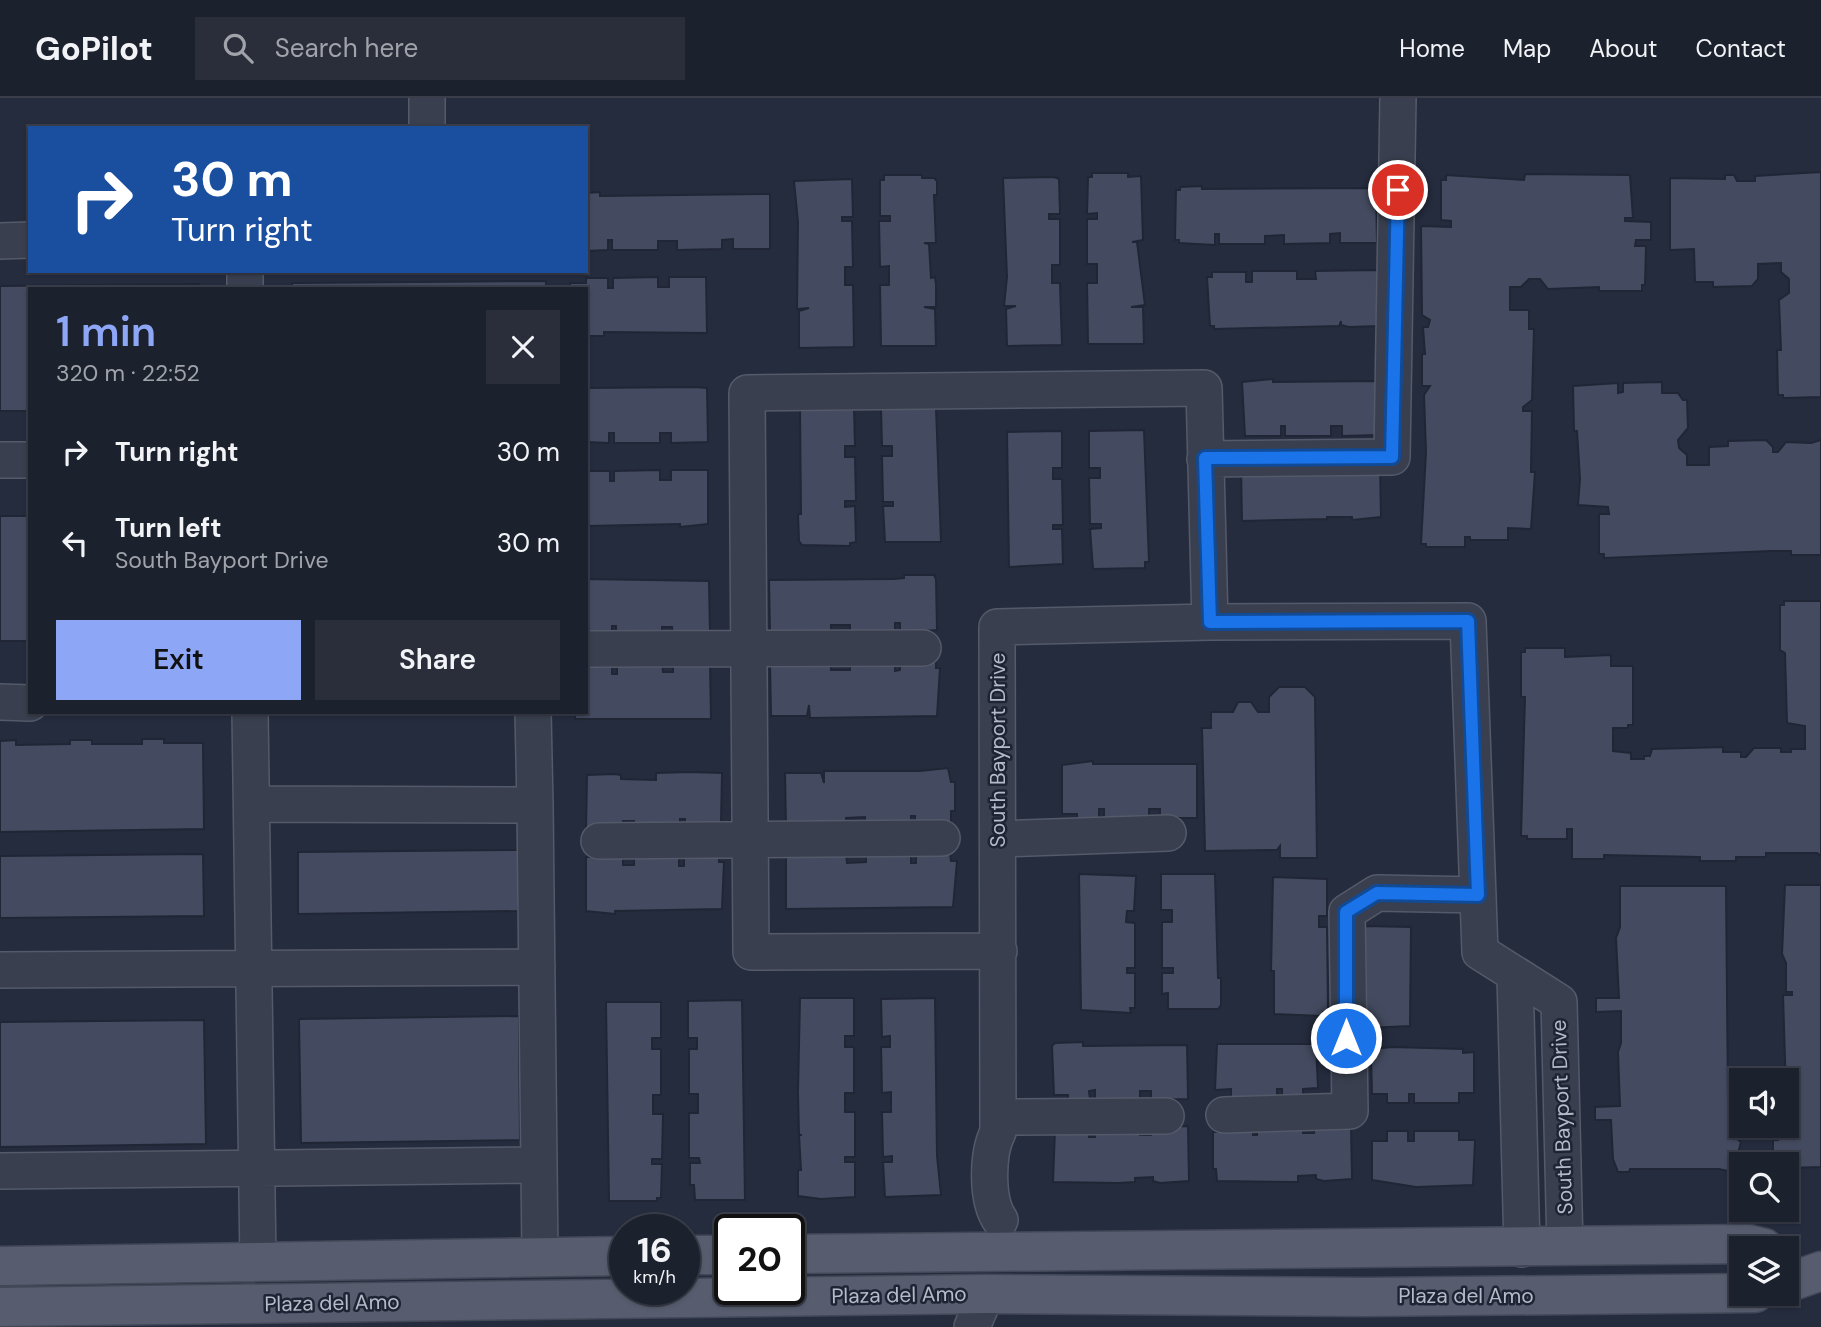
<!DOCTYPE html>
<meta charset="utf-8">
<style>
body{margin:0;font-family:"DM Sans",sans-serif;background:#292e3a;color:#f1f3f6;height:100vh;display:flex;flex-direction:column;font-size:26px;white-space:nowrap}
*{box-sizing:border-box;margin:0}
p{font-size:23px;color:#a0a3aa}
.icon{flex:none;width:38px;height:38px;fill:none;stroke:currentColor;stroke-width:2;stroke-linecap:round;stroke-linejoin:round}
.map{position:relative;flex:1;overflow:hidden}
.drawer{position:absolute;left:28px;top:189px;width:560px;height:427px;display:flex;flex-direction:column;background:#1c212e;border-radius:0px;box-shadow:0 2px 5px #0004,0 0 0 2px #3a3e4a}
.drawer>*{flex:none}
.banner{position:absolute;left:28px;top:28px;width:560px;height:147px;border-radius:0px;box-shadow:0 2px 5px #0004,0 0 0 2px #3a3e4a;background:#1a4fa0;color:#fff;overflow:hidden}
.controls{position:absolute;left:1729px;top:970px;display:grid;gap:14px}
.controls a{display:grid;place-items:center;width:70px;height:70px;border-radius:0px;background:#1c212e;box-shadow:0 2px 5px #0004,0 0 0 2px #3a3e4a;font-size:35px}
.speed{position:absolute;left:609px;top:1116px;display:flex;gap:14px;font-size:35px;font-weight:700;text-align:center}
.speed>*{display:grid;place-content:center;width:91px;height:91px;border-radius:50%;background:#1c212e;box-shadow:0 2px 5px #0004,0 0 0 2px #3a3e4a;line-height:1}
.speed small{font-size:18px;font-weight:400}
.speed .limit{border:4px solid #111;border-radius:10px;background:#fff;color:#111}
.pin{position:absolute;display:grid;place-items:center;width:60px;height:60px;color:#fff;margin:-30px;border:4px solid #fff;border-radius:50%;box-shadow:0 2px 7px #0007}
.me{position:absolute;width:77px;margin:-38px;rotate:0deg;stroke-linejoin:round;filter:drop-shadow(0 0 5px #0008)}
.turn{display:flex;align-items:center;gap:24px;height:147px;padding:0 28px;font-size:32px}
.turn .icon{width:91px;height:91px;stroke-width:2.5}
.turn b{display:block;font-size:49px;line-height:60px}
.round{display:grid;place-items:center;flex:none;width:74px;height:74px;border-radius:0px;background:#292e3a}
.headline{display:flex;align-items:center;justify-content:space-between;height:119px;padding:0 28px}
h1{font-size:42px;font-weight:600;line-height:52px;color:#8da6f6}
.cta{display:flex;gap:14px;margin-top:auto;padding:14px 28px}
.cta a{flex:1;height:80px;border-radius:0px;background:#8da6f6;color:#111;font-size:28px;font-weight:600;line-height:80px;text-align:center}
.cta a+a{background:#292e3a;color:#f1f3f6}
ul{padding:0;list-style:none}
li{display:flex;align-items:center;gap:21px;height:91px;padding:0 28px}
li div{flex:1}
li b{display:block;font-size:26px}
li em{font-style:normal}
header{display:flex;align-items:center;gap:42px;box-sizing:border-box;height:98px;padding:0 35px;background:#1c212e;border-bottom:2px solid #3a3e4a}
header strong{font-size:33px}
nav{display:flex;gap:38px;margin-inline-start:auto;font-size:24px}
.search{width:490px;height:63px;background:#292e3a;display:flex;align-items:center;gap:18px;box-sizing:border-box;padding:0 24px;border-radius:0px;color:#a0a3aa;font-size:26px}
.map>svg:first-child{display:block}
.building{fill:#444b60;stroke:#202635;stroke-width:2}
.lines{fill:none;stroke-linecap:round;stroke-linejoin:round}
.minor-casing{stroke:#545a69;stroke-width:38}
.major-casing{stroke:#424857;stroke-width:41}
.minor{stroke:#393f4e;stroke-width:35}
.major{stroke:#575d6e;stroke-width:38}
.route-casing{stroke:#114b97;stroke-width:18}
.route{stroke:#1a73e8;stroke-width:12}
.labels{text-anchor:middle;stroke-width:5;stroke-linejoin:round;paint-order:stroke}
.street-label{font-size:21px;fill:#b5bac9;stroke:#1e2433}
</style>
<header>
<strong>GoPilot</strong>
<div class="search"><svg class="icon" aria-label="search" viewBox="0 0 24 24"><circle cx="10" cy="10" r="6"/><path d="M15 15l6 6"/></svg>Search here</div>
<nav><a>Home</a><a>Map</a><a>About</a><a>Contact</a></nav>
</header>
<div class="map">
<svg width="1821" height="1229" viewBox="0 0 1821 1229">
<rect width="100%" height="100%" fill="#252c3e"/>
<path class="building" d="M1821,74V299L1783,300V297H1778L1777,252H1781L1779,202L1789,195V181L1781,174V165L1758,166V181L1752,188L1713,189V184H1695L1694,151L1670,152V80L1725,81V77H1734L1737,83H1755V78Z
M1092,75H1128V79L1141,78L1143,142L1132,144H1137L1145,207L1131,209H1143L1144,246H1088L1087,185H1097V166H1087V121H1097V115L1087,116L1088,79H1092Z
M1525,76L1630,77L1633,120H1625V123L1651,124V142H1636L1635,148H1646L1645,187H1642V193H1599V189L1548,191L1540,181H1529L1521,189H1510V212H1529V231H1534L1532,302L1523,309V313H1532L1531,374H1535L1531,431L1508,430V442H1470V439H1465V449H1426V446H1421L1426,354L1424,297L1430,288H1422V256H1425L1423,229H1428L1430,222L1422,217L1421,128L1451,129V123L1441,122V82H1446V77L1524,82Z
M884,77H922V80H934L937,83V97H934L936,145H924L929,146L931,180L935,179L936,187V209H924L935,211L936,248H881L880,187H889V168L880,169L879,123H890V118H880V82H884Z
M1054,79L1059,81L1060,116H1049V121H1060V167H1052V185H1060L1062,247L1007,248L1006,211L1016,208H1004L1007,179L1003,80Z
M852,81L853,119H842V123H852L853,169H845V187H853L854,249L799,250V213L809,210L797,211L798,124L794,83Z
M1202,88V91L1376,90L1377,145H1340V135L1330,136V145L1284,146V137L1265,138V146H1219V136H1215V147L1179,145V142H1175L1176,92H1180V89Z
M600,94V98L770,96V151H733V141L722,142V151L677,152V143H658V152H612V142H608V152L586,153V95Z
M1378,172L1379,228L1349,229L1341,227V223L1339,228L1214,231V228H1210L1207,179H1212V174H1246V184H1252V173H1297V181H1316L1315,173Z
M658,179V189H669V179H706L707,235L604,234V238H586V191H570V185H586V180H608V190H613V180Z
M546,183V191H292V185Z
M199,186V191H30V313H0V188Z
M1273,281V284L1379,283L1380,337L1342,338V328H1331V338H1285V328H1281V338H1245L1242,284Z
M1662,284V295H1678L1683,302H1687L1688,330L1678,342L1679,350L1687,357V367H1709V349L1728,348V343L1766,342L1773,349V354H1778L1786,344L1811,345L1821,342V457H1791V453H1771L1604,460V456H1599V416H1609L1608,409L1578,407L1580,381L1577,333H1574L1573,288L1618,285V295L1623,294V285Z
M695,289L707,290L708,344L671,345V335H660V345H614V335H609V345L586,344V290Z
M936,310L941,444H885L883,408H893V404H883L882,358H892V348H882L881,311Z
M854,311L855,348H845V359H855L856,403H845V409L855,408L856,444L850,445V448L802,447L799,443L798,416H801L800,312Z
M1144,332L1149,464H1145V470L1093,471L1090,431L1101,430V426H1090L1089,380H1100V370H1089V333Z
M1062,333V370H1053V381H1062L1063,427H1053V431H1062L1063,466L1009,469L1007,334Z
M1380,365L1381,419L1352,422V419H1327V421L1242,423L1241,371Z
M660,372V382H671V372H708V426L680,429V426L586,428V373H610V383H614V373Z
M0,418H30V543H0Z
M904,477H934L936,481L937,532L900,535V525H895V535L850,536V527H831V535L770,536L769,482L894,481L904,480Z
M586,481L709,483L710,537H673L672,529H662V537L616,538V528H612V538L586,534Z
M1784,503H1821V758L1817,755H1766V759H1736V763H1700V759L1604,757V761H1572V731H1567V741H1527V738H1521L1525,599H1521V554H1525V550H1565V559L1611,557V568H1633V627H1628V630H1613V653L1631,655V661H1644V658H1650L1652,651L1723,649V654H1741V659H1746L1754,650H1781V654H1791V651H1805V628L1787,625L1785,555L1780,552V507H1784Z
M895,563V573L900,572V563L936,564V570H940L937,618L810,620L809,607L807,618H771L770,565L831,564V572H850V564Z
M662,565L663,574H673V566L710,565L711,621H575V614H586V566H612V576H617V566Z
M1279,589H1305L1315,599L1317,760H1280V748L1277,752L1205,753L1202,630H1211V614H1233L1238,604H1251L1258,614H1269V599Z
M142,641H164V645H203L204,731L0,734V643L16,642V647L70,646V642H92V646H142Z
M1093,663V666H1197V720H1160V711H1149V720L1104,721V711H1099V721H1077V716H1062V667Z
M948,670L951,684H955V713H951V724L915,727V718H911V728H865V719L846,720V729H786L785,675H821L824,685V673H920Z
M689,674L722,675L721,726L684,730L685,721H680V731H634V723H623V731H586L587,677L614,676L621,677V681L656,682V675Z
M518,752V813L298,816V754Z
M911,755V765H916V757L950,756L951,763H957L953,809L786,811V758L846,757L847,765L866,764V756Z
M203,756L204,818L0,820V758Z
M684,757L719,759V764H724L722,811L615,813V816L586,813V759H623V767H634V758H679V768H684Z
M1079,776L1136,778L1134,813H1127L1126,824L1135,825V870H1127V875H1135V910H1130L1131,915L1081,912Z
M1161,776H1215L1218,880H1221V907L1218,911H1168V895L1162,896V875H1173V870H1162V824H1172V812H1161Z
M1273,779L1327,781V818H1319V829H1327L1328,914H1323V918L1274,916V873H1271Z
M1785,787H1821V1069L1787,1070V1066H1781L1778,1056H1773V1042H1778L1777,1027H1787L1783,897H1792V894H1786V865L1782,856Z
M1620,788H1726L1728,1006H1736L1737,1041L1741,1044L1733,1074L1719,1071H1630L1629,1074H1618L1613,1061L1611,1022H1595V1009L1620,1008L1618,954L1621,945V913L1596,914V900H1619L1616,840L1620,829Z
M1364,828L1411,829L1410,928L1365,930L1355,869H1365V864H1355Z
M800,900H854V938H845V949H854V995H845V1014H855V1059H845V1064H855V1099L821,1101L798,1098V1072H801L799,1037H802H799L798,994Z
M935,900L937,1058L941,1097L885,1099L883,1064H892V1058L883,1059L882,1014H891V994L882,995L881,949H890V938L882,939L881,901Z
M742,902L745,1102H695L694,1087H690V1065H700L699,1060H689V1015H698V996H689V951H697V940H688V903Z
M606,904H661V940H652V951H661V997H653V1016H663L662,1061H652V1066H662L661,1100H657V1103H609Z
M519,918L520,1042L301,1045L299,921Z
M204,922L206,1046L0,1049V924Z
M1083,944V948L1187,947L1188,1001L1151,1002V993H1140V1001L1095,1002V992L1089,993L1090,1001L1068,1002V997H1054L1052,948L1055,945Z
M1217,946H1316L1318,990L1303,991V1000H1282V991H1277V1000L1231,1001V991L1215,992Z
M1392,949L1463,951V955L1474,954V995H1459V1005H1414V996H1409V1005H1387V996H1372L1371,957L1373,951Z
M1351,1026L1352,1081L1324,1083L1316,1081V1077L1298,1078V1084L1217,1083L1216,1071H1213V1034H1217V1030L1253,1028V1037H1257V1028L1303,1027V1035H1314V1027Z
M1188,1028L1189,1083L1160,1085L1153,1083V1079L1135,1080V1084L1118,1085L1053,1084L1055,1031L1089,1029V1039H1095V1030L1140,1029V1037H1151V1029Z
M1387,1033H1408V1043H1414V1033H1459V1042H1475L1473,1087L1416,1089L1372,1082V1043H1387Z"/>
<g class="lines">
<g class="minor-casing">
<path id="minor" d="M427,0V30
M0,143L30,142
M245,173V191
M1205,361L1392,359L1398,0
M0,362H30
M590,551L923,550
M0,604L30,605
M250,614L258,1163
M252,706L535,707L533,614
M535,707L540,1158
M998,741L1168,735
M599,743L942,740
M999,853L751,854L747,295L1204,290L1210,524
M0,872L537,869
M1515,877L1522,1151
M1224,1017L1350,1013L1347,814L1377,795L1478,797
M998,1019L1166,1018
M0,1073L539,1067
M1000,1122C986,1102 987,1055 998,1034L997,529L1210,524L1468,523L1480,854L1559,904L1565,1149
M972,1229L986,1196"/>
</g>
<g class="major-casing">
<path id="major" d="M789,1156L1748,1146L1764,1150
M684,1157H730
M0,1168L625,1158
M1787,1185L1821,1173
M0,1209L986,1196L1367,1199L1755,1195"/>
</g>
<use href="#minor" class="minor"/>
<use href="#major" class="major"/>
</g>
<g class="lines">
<g class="route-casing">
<path id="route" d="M1346,940V814L1377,795L1478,797L1468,523L1210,524L1205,360L1392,359L1398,92"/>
</g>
<use href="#route" class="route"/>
</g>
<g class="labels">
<g class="street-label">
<text transform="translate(998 652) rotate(-90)" y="7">South Bayport Drive</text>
<text transform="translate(1562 1019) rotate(-92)" y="7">South Bayport Drive</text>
<text transform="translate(899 1197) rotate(-1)" y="7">Plaza del Amo</text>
<text x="1466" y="1205">Plaza del Amo</text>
<text transform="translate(332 1205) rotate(-1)" y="7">Plaza del Amo</text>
</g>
</g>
</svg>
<div class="controls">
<a><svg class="icon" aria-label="sound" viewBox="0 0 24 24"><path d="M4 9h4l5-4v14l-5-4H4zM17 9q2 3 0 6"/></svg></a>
<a><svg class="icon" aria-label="search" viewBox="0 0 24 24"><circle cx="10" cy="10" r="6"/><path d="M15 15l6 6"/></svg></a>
<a><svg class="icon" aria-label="layers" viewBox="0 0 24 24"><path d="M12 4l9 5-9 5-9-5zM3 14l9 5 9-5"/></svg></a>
</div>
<div class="speed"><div>16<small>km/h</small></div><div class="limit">20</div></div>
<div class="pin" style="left:1398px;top:92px;background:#d93025"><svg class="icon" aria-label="arrive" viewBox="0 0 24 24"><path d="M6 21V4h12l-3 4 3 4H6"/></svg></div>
<svg class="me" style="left:1346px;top:940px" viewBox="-20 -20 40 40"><circle r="17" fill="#1a73e8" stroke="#fff" stroke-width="3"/><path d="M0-11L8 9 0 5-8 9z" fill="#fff"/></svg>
<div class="banner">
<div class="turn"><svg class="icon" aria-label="right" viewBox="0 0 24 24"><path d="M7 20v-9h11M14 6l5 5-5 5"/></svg><div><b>30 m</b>Turn right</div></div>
</div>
<section class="drawer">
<div class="headline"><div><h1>1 min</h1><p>320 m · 22:52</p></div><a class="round"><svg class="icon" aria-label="close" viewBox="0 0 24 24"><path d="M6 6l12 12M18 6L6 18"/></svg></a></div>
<ul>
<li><svg class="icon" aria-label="right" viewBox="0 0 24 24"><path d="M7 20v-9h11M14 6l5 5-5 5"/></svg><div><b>Turn right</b></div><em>30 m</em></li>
<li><svg class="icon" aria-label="left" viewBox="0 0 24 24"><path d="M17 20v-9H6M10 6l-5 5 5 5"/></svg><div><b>Turn left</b><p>South Bayport Drive</p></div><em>30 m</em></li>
</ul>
<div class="cta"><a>Exit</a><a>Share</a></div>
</section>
</div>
